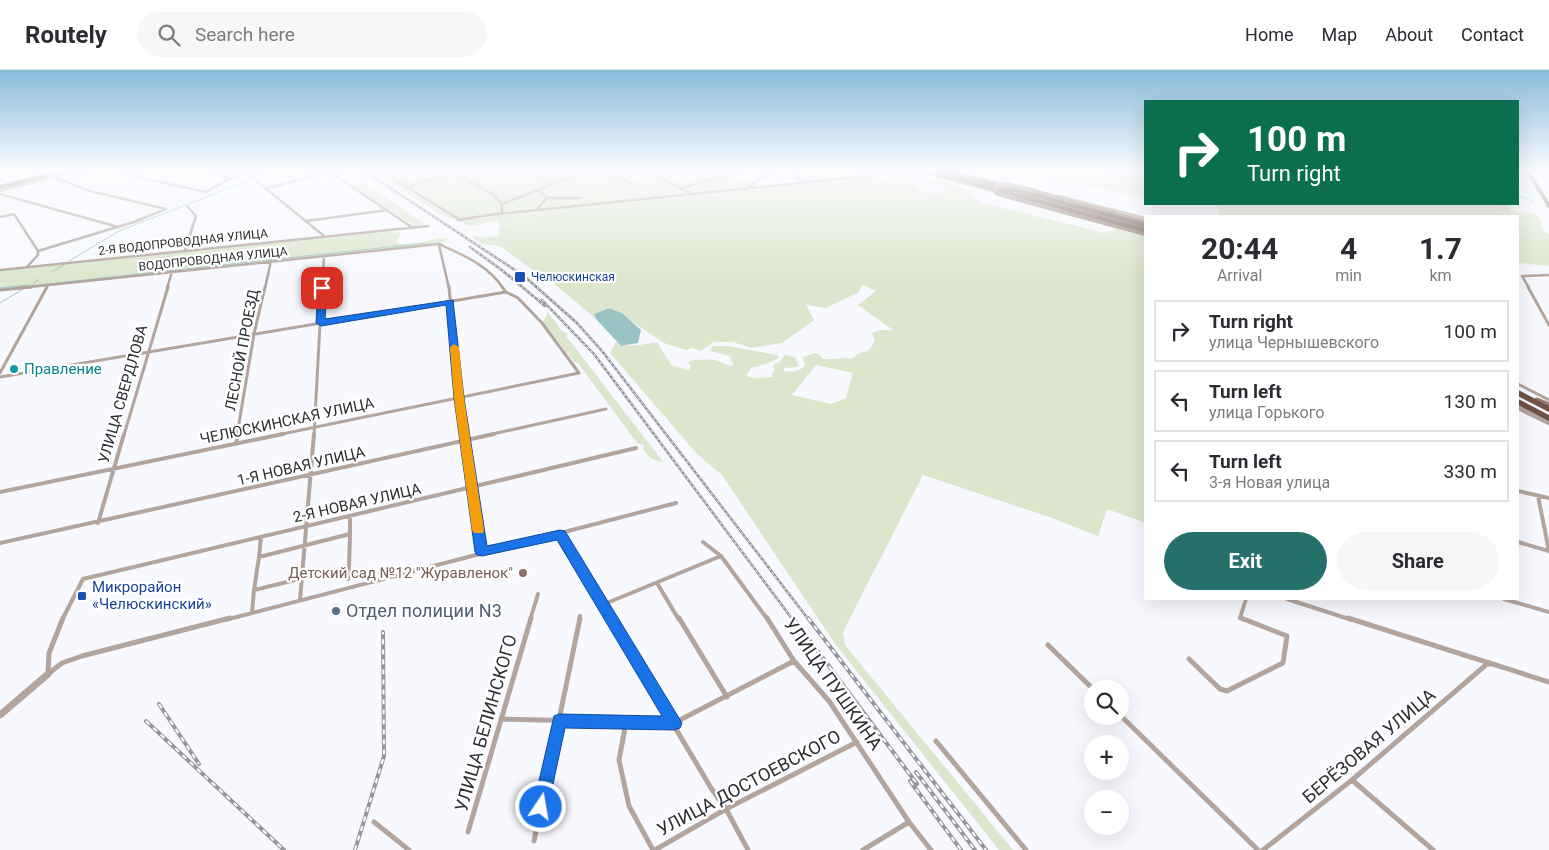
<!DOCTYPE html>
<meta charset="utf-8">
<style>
body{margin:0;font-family:Roboto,sans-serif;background:#f7f7f7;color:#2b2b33;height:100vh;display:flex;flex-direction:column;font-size:19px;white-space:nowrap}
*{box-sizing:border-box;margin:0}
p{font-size:16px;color:#7c7c81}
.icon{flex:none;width:28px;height:28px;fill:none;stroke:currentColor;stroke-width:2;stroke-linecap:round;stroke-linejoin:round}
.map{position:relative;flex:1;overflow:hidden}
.details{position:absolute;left:1144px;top:145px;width:375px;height:385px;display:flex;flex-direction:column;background:#fff;border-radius:0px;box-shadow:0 5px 20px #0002}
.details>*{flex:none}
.top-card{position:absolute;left:1144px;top:30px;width:375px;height:105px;border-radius:0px;box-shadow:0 5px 20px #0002;background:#0b6e4f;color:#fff;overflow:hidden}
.controls{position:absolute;left:1084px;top:610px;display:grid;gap:10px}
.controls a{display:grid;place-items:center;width:45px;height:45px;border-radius:50%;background:#fff;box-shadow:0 5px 20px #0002;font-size:25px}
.pin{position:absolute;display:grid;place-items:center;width:42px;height:42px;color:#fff;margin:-21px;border-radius:10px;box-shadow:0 2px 8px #0006}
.me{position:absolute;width:55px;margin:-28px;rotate:12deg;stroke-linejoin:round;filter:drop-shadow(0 0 4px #0008)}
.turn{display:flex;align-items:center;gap:18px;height:105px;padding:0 20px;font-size:22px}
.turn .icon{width:65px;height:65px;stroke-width:2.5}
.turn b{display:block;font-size:35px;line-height:42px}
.eta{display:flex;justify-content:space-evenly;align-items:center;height:85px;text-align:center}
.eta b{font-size:30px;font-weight:700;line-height:35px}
.primary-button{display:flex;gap:10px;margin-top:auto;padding:10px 20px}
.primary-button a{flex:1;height:58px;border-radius:30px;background:#26706c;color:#fff;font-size:20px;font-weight:700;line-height:58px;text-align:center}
.primary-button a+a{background:#f7f7f7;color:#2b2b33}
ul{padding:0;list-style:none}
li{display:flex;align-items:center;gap:15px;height:62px;margin:0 10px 8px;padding:0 10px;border:2px solid #e1e1e2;border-radius:0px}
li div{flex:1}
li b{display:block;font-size:19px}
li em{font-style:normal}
header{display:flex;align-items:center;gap:30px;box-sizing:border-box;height:70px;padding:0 25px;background:#fff;border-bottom:1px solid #e1e1e2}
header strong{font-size:24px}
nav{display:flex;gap:28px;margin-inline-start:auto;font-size:18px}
.search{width:350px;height:45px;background:#f7f7f7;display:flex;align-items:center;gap:12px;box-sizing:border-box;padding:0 18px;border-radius:28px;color:#7c7c81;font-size:19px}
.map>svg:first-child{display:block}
.green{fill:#dce6cc;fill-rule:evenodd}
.water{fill:#9ac4c4}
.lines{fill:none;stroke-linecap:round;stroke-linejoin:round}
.stream{stroke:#9ac4c4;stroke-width:1}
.minor-far3{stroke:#b3a59e;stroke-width:2.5}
.minor-far2{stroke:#b3a59e;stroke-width:3}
.minor-far1{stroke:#b3a59e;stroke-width:4}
.minor{stroke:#b3a59e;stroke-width:5}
.tertiary-far1{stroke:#b3a59e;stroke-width:4.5}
.tertiary{stroke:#b3a59e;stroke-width:7}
.secondary-far1{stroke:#917c72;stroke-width:4}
.secondary{stroke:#917c72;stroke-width:5}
.primary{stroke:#785f53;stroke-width:4.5}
.trunk-far1{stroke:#6e5346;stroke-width:4.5}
.trunk{stroke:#6e5346;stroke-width:5.5}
.rail-far1-casing{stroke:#95969b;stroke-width:2.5}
.rail-casing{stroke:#95969b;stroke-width:4}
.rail-far1{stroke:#fff;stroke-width:1;stroke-dasharray:2.5;stroke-linecap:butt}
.rail{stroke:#fff;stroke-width:2;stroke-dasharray:5;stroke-linecap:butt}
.secondary-bridge{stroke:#917c72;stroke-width:4}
.route{fill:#1a73e8;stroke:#114b97}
.slow{fill:#f59e0b}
.transit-dot{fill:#1a4fb4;stroke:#fff;stroke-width:2}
.culture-dot{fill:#0f9aa8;stroke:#fff;stroke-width:2}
.education-dot{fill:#8d6e63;stroke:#fff;stroke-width:2}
.service-dot{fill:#5c6f8a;stroke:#fff;stroke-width:2}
.labels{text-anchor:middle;stroke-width:4.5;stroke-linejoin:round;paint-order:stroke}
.far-street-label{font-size:12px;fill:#2d2e33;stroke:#fff}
.far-transit-label{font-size:12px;fill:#164399;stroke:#fff;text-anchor:start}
.street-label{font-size:15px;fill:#2d2e33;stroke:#fff}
.culture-label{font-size:15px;fill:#0d838f;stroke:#fff;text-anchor:start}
.education-label{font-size:15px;fill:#785e54;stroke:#fff;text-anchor:end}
.transit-label{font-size:15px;fill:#164399;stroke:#fff;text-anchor:start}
.near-service-label{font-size:18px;fill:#4e5e75;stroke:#fff;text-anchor:start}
.near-street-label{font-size:18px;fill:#2d2e33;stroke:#fff}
</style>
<header>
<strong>Routely</strong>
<div class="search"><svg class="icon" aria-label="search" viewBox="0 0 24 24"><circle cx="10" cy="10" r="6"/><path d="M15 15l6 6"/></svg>Search here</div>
<nav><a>Home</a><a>Map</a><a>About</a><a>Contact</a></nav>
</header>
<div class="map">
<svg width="1549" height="780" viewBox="0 0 1549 780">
<rect width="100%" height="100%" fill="#f7f9fe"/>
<path class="green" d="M370,100H729L752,112L745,118L508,142L458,150L444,146Z
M912,104L915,105L911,107L917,109L913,113L921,122L940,123L948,119L945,116L931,115L925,110L928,109L923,106L968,119L979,131L984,133L1105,163L1117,158L1145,166V453L1107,439L1098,466L1049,447L923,405L843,562L845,575L1013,780H999L836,575L722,405L697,384L610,283L616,272C627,279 644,274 657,272L671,295L688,300L691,297L688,292C697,289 709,289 718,291C725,293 727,297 734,295L731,289V286L710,281L713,276H728L777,285L779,287C775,291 757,298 752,297L746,306L755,308L774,307L771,305L775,300L773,297L774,294L779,293L785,285L795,287L799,295L797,297L784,298V301C792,303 799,301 805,296L803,287L814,283L819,284L823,289C833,290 842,287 851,289L860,283L868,281L875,271L872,263L879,260H893L858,235L876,221L862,214L859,222L826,238L806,235L814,250L782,273L751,278L733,272H714L700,281L693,278L686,280L664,273L615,240L610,238L594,245L596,249L551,211L545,209L500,176L482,174L473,168L475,166L483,168L499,166V156L537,151L501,155L497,150C483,151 473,161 459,151L532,141L534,143L538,141ZM816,295L853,303L846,328L831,334L792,325Z
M1145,105V128L1092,116L1048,109L1081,106Z
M365,112L366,114L424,154L415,156L352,116Z
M1217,134H1508L1511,141L1536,144L1540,149L1542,160L1549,164V196L1518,193V146H1219Z
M391,161L392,163L401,162L396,173C416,180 436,164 449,170L434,174L0,220V201Z
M548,242L562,261L568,264L566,266L664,393L650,388L643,379L644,375L637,373L578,293L574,292L543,252Z"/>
<path class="water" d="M610,238L623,244L641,260L638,273L621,276L596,249L594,244Z"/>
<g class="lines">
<path class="stream" d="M1518,126L1533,131
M69,191L119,161L245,112L265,100
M52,202L64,195
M33,214L38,210
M29,216L425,173
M0,218L29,215
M0,233L23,219"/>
<path class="minor-far3" d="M120,100L133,106L206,122L229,109L247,102
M210,100L229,109
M243,100L324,166
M327,100L413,158
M379,100L457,148
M450,100L494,125L502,134V144
M524,100L551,115
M597,100L633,114
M645,100L692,124
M793,100L802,113
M914,100L996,122
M951,100L1005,115
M962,101L977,100
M656,105L674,100
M58,109L90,121L166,139
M407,117L461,100
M682,118L744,100
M266,119L328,101
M748,119L758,109L777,100
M539,120L547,128H580
M0,121L82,100
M0,124L118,157
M1059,126L1145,148
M502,134L589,100
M536,140L547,128
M0,147L14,144L38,181V185L27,197
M458,150L489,145L919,101
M306,151L388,140
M439,175L449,218
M185,180L196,146L187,136
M38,181L134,152L166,139
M0,200L428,156
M20,218L439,174C463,185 488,195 503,218
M46,218L48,215
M167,218L172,202
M265,218L271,191
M322,218L324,186
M1529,218L1522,206L1549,205"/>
<path class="minor-far2" d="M449,217L459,328L465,365
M1528,217L1549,255
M0,220L32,217
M0,303L47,217
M0,307L506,222
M1518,314L1549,330
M124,365L168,217
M237,365L254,264L265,217
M277,365L579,303L542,253L518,228L506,222L502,217
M314,365L322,217
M488,365L606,339"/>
<path class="minor-far1" d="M464,364L482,482
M236,374L238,364
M1518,421L1549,428
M0,422L283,364
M1538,426L1549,481
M98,453L124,364
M350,464L349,497L254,520L259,487Z
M350,464V446
M560,464L611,550
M703,472L721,486L768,550
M1518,472L1549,481
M0,473L494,364
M259,487L261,467
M348,509L349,497
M657,513L679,550
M1287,529L1352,550
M1504,529L1549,542
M300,530L314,364
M602,535L721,486
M252,543L254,520
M62,550L83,509L636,378
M225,550L676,433
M530,550L538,524
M579,550L580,546
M1244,550L1240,548L1246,529"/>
<path class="minor" d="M63,548L49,583L48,604L62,593L82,586L230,548
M610,548L711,718L726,739L748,780
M679,548L727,627
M767,548L794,591L829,631L909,752L931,780
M1348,548L1549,612
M1048,575L1093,619
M1189,589L1220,619L1227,621L1283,593L1287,566L1241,548
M1120,645L1258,780
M501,649L674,653L794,591
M626,652L619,690L629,736L653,780
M936,671L1026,780
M1352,710L1433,780
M374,752L409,780
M468,762L531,548
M534,771L580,548
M655,780L726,739L857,672
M863,780L909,752
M1263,780L1352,710L1487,594H1491"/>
<path class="tertiary-far1" d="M1518,338L1549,353"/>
<path class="tertiary" d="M0,645L48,604"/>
<path class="secondary-far1" d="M1524,100L1532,108L1549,136
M1024,118L1145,152
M1012,128L1145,164"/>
<path class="secondary" d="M1537,330L1549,335"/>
<path class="primary" d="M0,117L69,100"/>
<path class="trunk-far1" d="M924,100L1145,160
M941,100L1145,155"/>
<path class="trunk" d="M1518,323L1549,339
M1518,332L1549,348"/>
<g class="rail-far1-casing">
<path id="rail-far1" d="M363,100L524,206L577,253L602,281L809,550
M470,177L503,201L545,236
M542,230L594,284L793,550"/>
</g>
<g class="rail-casing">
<path id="rail" d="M793,548L917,714
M808,548L986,780
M159,634L199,694
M146,651L284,780
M916,702L975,780
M910,711L961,780
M355,780L384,686L383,562"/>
</g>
<use href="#rail-far1" class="rail-far1"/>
<use href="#rail" class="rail"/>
<path class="secondary-bridge" d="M1012,128L996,123L994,117L1006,114L1024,118"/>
</g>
<linearGradient id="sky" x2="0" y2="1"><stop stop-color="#89bada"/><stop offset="0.48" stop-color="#fbfcff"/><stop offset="1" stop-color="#fbfcff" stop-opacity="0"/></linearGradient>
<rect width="1549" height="209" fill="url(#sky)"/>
<path class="route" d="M322,215L327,218L325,249L453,230L464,328L487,476L560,460L565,461L682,653L680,658L674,660L565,658L547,742L541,745L536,742L533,737L554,646L559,644L662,646L557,470L482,486L477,485L475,482L454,328L446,235L321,256L316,253L318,218Z"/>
<path class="slow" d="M454,274L459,277L464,328L484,460L483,463H474L472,460L454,328L450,277Z"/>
<g class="transit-dot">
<rect x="514" y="201" width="12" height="12" rx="2.5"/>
<rect x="77" y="521" width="10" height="10" rx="2.5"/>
</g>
<circle class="culture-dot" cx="14" cy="299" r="5"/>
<circle class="education-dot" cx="523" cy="503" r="5"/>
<circle class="service-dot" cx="336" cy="541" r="5"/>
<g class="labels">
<g class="far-street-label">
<text transform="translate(183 172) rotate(-6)" y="4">2-Я ВОДОПРОВОДНАЯ УЛИЦА</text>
<text transform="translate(213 189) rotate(-6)" y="4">ВОДОПРОВОДНАЯ УЛИЦА</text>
</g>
<g class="far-transit-label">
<text x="531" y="211">Челюскинская</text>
</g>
<g class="street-label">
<text transform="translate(242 280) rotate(-79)" y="5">ЛЕСНОЙ ПРОЕЗД</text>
<text transform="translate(123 324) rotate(-74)" y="5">УЛИЦА СВЕРДЛОВА</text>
<text transform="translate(287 351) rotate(-12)" y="5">ЧЕЛЮСКИНСКАЯ УЛИЦА</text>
<text transform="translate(301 396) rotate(-13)" y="5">1-Я НОВАЯ УЛИЦА</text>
<text transform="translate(357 433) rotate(-13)" y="5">2-Я НОВАЯ УЛИЦА</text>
</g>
<g class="culture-label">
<text x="24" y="304">Правление</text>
</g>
<g class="education-label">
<text x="513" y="508">Детский сад №12 "Журавленок"</text>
</g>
<g class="transit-label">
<text x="92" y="522">Микрорайон<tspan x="92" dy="17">«Челюскинский»</tspan></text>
</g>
<g class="near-service-label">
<text x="346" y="547">Отдел полиции N3</text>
</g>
<g class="near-street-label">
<text transform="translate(833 614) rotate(55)" y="6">УЛИЦА ПУШКИНА</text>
<text transform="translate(486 653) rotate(-74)" y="6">УЛИЦА БЕЛИНСКОГО</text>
<text transform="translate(1369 676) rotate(-40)" y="6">БЕРЁЗОВАЯ УЛИЦА</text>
<text transform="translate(749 713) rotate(-28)" y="6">УЛИЦА ДОСТОЕВСКОГО</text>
</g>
</g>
</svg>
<div class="controls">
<a><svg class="icon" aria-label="search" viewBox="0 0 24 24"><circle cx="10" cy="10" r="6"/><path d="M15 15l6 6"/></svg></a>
<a>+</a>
<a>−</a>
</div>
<div class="pin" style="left:322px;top:218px;background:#d93025"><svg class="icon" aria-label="arrive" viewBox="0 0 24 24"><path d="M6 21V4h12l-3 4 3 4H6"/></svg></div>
<svg class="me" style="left:541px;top:737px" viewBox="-20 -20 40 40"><circle r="17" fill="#1a73e8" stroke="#fff" stroke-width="3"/><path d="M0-11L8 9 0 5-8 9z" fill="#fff"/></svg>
<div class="top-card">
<div class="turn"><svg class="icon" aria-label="right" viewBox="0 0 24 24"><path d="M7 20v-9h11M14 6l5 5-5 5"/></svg><div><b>100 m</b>Turn right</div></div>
</div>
<section class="details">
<div class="eta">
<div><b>20:44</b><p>Arrival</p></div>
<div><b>4</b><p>min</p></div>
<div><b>1.7</b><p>km</p></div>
</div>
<ul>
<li><svg class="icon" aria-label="right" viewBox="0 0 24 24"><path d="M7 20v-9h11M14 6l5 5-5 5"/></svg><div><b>Turn right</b><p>улица Чернышевского</p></div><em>100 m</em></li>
<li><svg class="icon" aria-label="left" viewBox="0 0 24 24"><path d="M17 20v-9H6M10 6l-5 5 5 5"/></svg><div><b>Turn left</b><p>улица Горького</p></div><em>130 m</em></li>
<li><svg class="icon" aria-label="left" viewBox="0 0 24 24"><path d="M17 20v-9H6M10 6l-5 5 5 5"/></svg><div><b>Turn left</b><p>3-я Новая улица</p></div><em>330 m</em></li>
</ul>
<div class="primary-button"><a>Exit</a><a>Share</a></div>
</section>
</div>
